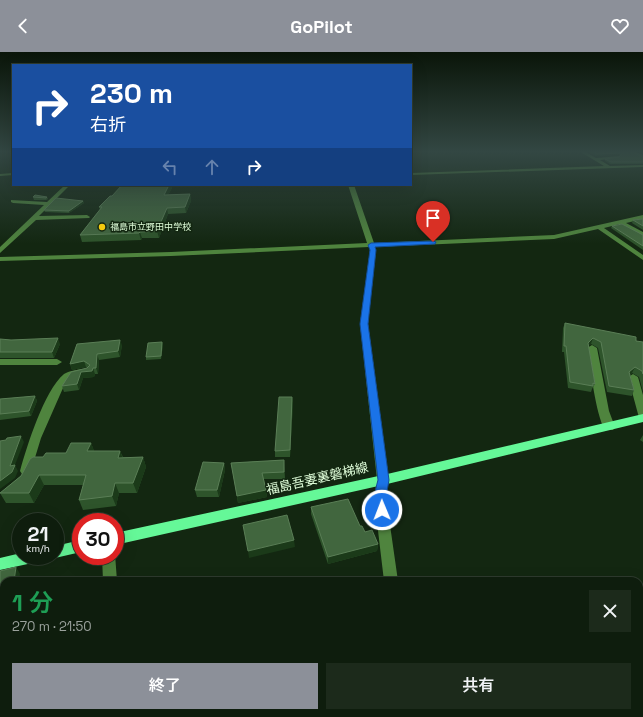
<!DOCTYPE html>
<html lang="ja">
<meta charset="utf-8">
<style>
body{margin:0;font-family:"Space Grotesk","Noto Sans JP",sans-serif;background:#1c2a1b;color:#f1f3f6;height:100vh;display:flex;flex-direction:column;font-size:15px;white-space:nowrap}
*{box-sizing:border-box;margin:0}
p{font-size:13px;color:#9ba29d}
.icon{flex:none;width:22px;height:22px;fill:none;stroke:currentColor;stroke-width:2;stroke-linecap:round;stroke-linejoin:round}
.map{position:relative;flex:1;overflow:hidden}
.panel{position:absolute;left:0px;top:525px;width:643px;height:140px;display:flex;flex-direction:column;background:#0e1d0d;border-radius:12px 12px 0 0;box-shadow:0 4px 16px #0002,0 0 0 1px #2e3b2e}
.panel>*{flex:none}
.banner{position:absolute;left:12px;top:12px;width:400px;height:122px;border-radius:0px;box-shadow:0 4px 16px #0002,0 0 0 1px #2e3b2e;background:#1a4fa0;color:#fff;overflow:hidden}
.speed{position:absolute;left:12px;top:461px;display:flex;gap:8px;font-size:20px;font-weight:700;text-align:center}
.speed>*{display:grid;place-content:center;width:52px;height:52px;border-radius:50%;background:#0e1d0d;box-shadow:0 4px 16px #0002,0 0 0 1px #2e3b2e;line-height:1}
.speed small{font-size:10px;font-weight:400}
.speed .limit{border:6px solid #d22;background:#fff;color:#111}
.pin{position:absolute;display:grid;place-items:center;width:34px;height:34px;color:#fff;margin:-41px -17px;border-radius:50% 50% 50% 0;rotate:-45deg;box-shadow:0 0 4px #0007}
.pin .icon{rotate:45deg}
.me{position:absolute;width:44px;margin:-22px;rotate:359deg;stroke-linejoin:round;filter:drop-shadow(0 0 3px #0008)}
.turn{display:flex;align-items:center;gap:14px;height:84px;padding:0 12px;font-size:18px}
.turn .icon{width:52px;height:52px;stroke-width:2.5}
.turn b{display:block;font-size:28px;line-height:34px}
.lanes{display:flex;align-items:center;height:38px;padding:0 12px;background:#0003;justify-content:center;gap:20px;direction:ltr}
.lanes .off{opacity:.35}
.round{display:grid;place-items:center;flex:none;width:42px;height:42px;border-radius:0px;background:#1c2a1b}
.headline{display:flex;align-items:center;justify-content:space-between;height:68px;padding:0 12px}
h1{font-size:24px;font-weight:600;line-height:30px;color:#1e9e55}
.button{display:flex;gap:8px;margin-top:auto;padding:8px 12px}
.button a{flex:1;height:46px;border-radius:0px;background:#8c9099;color:#fff;font-size:16px;font-weight:600;line-height:46px;text-align:center}
.button a+a{background:#1c2a1b;color:#f1f3f6}
header{display:flex;justify-content:space-between;align-items:center;height:52px;padding:0 12px;background:#8c9099;color:#fff;font-size:18px;font-weight:600}
.map>svg:first-child{display:block}
.lines{fill:none;stroke-linecap:round;stroke-linejoin:round}
.minor{fill:#4f843e;fill-rule:evenodd}
.major{fill:#65f898;fill-rule:evenodd}
.wall{fill:#2e542b}
.shaded-wall{fill:#1b3a19}
.building{fill:#41663e;stroke:#5a7e56}
.route{fill:#1a73e8;stroke:#114b97}
.poi-dot{fill:#f4cb0e;stroke:#132711;stroke-width:1.5}
.labels{text-anchor:middle;stroke-width:3;stroke-linejoin:round;paint-order:stroke}
.far-poi-label{font-size:9px;fill:#dffdd9;stroke:#132711;text-anchor:start}
.near-street-label{font-size:13px;fill:#dffdd9;stroke:#132711}
</style>
<header><svg class="icon" aria-label="back" viewBox="0 0 24 24"><path d="M15 5l-7 7 7 7"/></svg>GoPilot<svg class="icon" aria-label="heart" viewBox="0 0 24 24"><path d="M12 20l-8-8c-3-5 5-10 8-4 3-6 11-1 8 4z"/></svg></header>
<div class="map">
<svg width="643" height="665" viewBox="0 0 643 665">
<rect width="100%" height="100%" fill="#132711"/>
<g class="lines">
<path class="minor" d="M579,99H584L596,106L620,104L618,106L600,108L610,114L643,113V115L411,123V121L604,114Z
M628,99H634L643,103V106Z
M13,121V123L0,124V122Z
M65,133H87L68,135L39,164L87,163L90,165L89,166L36,168L0,201V195L44,153L13,151L11,150V148L47,150Z
M348,133H354L374,191L554,183L643,163V167L626,171L643,180V185L620,172L604,176L643,203V208L598,177L554,187L375,195L376,198L368,272L389,428L386,445L398,529H384L374,445L377,428L360,272L370,198L369,195L171,204L0,209V205L171,200L367,191Z
M592,293L597,296L609,359L615,375L613,378H605C595,361 591,316 587,296Z
M0,307H57L62,310L57,313H0Z
M82,317L87,320L85,322L72,325L63,336L41,386L30,422L26,424L22,422L20,419C27,394 44,339 64,322C69,319 77,318 82,317Z
M633,322L638,325L643,343V366L639,365L638,362L628,325Z
M115,502L117,529H103L102,504H115Z
M96,661H122L123,665H94Z
M404,661H422V665H404Z"/>
<path class="major" d="M643,362V370L383,433L115,493V481L383,423Z
M81,488V500L55,506L50,504H55V494Z
M21,501V504H44L42,508L37,510L0,518V506Z"/>
</g>
<path class="wall" d="M587,99H630L643,105V112H610L605,109V107L619,105L620,103L596,104Z
M637,99H643V102Z
M122,133H171L172,136L168,143L190,142L191,149L186,161L168,162L159,186H142L141,188L82,190L80,183L100,157L99,155L112,144Z
M33,145H47L48,147L46,148H34Z
M83,149L84,151L69,161L45,160L44,158Z
M643,167V178L632,171L633,168Z
M612,174L643,183V198L611,176Z
M565,271L636,289L643,290V340L639,325L632,321L630,323L634,338L632,344L607,340L598,296L591,292L588,294L595,332L592,337L591,340L568,336L564,300H562L563,276Z
M0,287L60,292L54,306H0Z
M162,290L163,293L161,307L146,308V305Z
M77,292L122,293L120,305L99,308L98,322H95L94,325L83,326L79,338L64,340L62,334L88,316L86,315L72,318L70,312Z
M35,344L37,349L31,364L0,368V347Z
M292,345L293,351L290,405H275V399Z
M643,383V390L640,388Z
M91,391L94,399H120L123,405H143L146,415L137,441H119L116,454L83,458L79,448L83,433H44L34,451H6L0,441L43,405L66,401Z
M284,408L285,427H264L267,445L238,451L231,411Z
M224,411L225,418L219,445H197L195,438Z
M311,455L360,474L365,480L378,492L377,499L328,512L311,462Z
M338,661H358L346,665H339Z
M530,661H576V665H531Z
M622,661H639L643,665H624Z"/>
<path class="shaded-wall" d="M622,101L621,103L596,104L597,102Z
M169,133H171L172,136L165,149L164,143Z
M190,142L191,149L186,161L185,155Z
M83,149L84,151L69,161V159Z
M167,156L168,162L159,186L157,179Z
M140,180L142,186L141,188L139,181Z
M58,286L60,292L54,306L52,300Z
M593,286L591,292L586,296L588,291Z
M120,288L122,293L120,305L118,299Z
M162,290L163,293L161,307V304Z
M97,302L99,308L98,322L96,316Z
M84,309L86,315L72,318L70,312Z
M635,315L632,321L627,325L629,320Z
M93,316L95,322L94,325L83,326L79,338L77,332L81,320Z
M35,344L37,349L31,364L29,359Z
M292,345L293,351L290,405V398Z
M21,384L24,390L15,413L18,419L15,426L0,437V429L10,414Z
M91,391L95,401L87,399Z
M120,399L124,409L118,406Z
M143,405L146,415L137,441L133,431Z
M224,411L225,418L219,445L217,438Z
M39,423L44,433L34,451L29,441Z
M115,431L119,441L116,454L112,444Z
M266,438L267,445L238,451L237,444Z
M294,488L295,495L249,506L248,499Z
M378,492L377,499L328,512V505Z
M16,515L20,522L19,529H14Z
M4,548V556L0,557V549Z
M156,661H173L167,665H150Z
M340,661H358L346,665H340Z"/>
<path class="building" d="M592,99H630L643,105V110H611L605,107L619,105L622,101L597,102Z
M122,133H169L164,143L190,142L185,155L167,156L157,179L140,180L139,181L80,183L102,155H99L110,144H112Z
M35,143L47,145L46,146L33,145Z
M56,146L83,149L69,159L44,158Z
M643,167V174L633,168Z
M622,172L643,183V194L612,174Z
M565,271L636,285V289L643,290V322L642,319L635,315L629,320L634,338L609,334L601,290L593,286L588,291L595,332L593,331V334L570,330L566,294H564Z
M58,286L52,300H0V287L11,288Z
M120,288L118,299L97,302L96,316H93L92,319L81,320L77,332L62,334L71,320L87,316L90,313L84,309L70,312L77,292Z
M162,290L161,304L146,305L148,291Z
M35,344L29,359L0,362V347Z
M279,345H292L290,398L275,399Z
M21,384L10,414L15,413L12,420L0,429V389L6,388L7,386Z
M71,391H91L87,399H120L118,406L143,405L133,431H115L112,444L79,448L86,423H39L29,441H0L21,424L30,407L33,405H43L46,401H66Z
M284,408V420L262,421L266,438L237,444L231,411Z
M203,410L224,411L217,438H195Z
M348,447L360,474H362L365,480L372,478L378,492L328,505L311,455Z
M287,463L294,488L248,499L243,473Z
M16,515L14,529H4V548L0,549V519Z
M453,526L454,529H412Z
M639,628L643,637V665H632L630,661H639Z
M139,661H156L150,665H140Z
M180,661H224L225,665H181Z
M548,661H576V665H570Z"/>
<linearGradient id="sky" x2="0" y2="1"><stop stop-color="#0a1509"/><stop offset="0.52" stop-color="#334743"/><stop offset="1" stop-color="#334743" stop-opacity="0"/></linearGradient>
<rect width="643" height="192" fill="url(#sky)"/>
<path class="route" d="M433,189L436,190L435,192L375,195L376,198L368,272L389,428L386,445L388,458L386,462L382,463L377,462C372,451 375,439 378,428L360,272L370,198L368,193L371,191Z"/>
<circle class="poi-dot" cx="102" cy="175" r="4"/>
<g class="labels">
<g class="far-poi-label">
<text x="110" y="178">福島市立野田中学校</text>
</g>
<g class="near-street-label">
<text transform="translate(317 426) rotate(-13)" y="5">福島吾妻裏磐梯線</text>
</g>
</g>
</svg>
<div class="speed"><div>21<small>km/h</small></div><div class="limit">30</div></div>
<div class="pin" style="left:433px;top:190px;background:#d93025"><svg class="icon" aria-label="arrive" viewBox="0 0 24 24"><path d="M6 21V4h12l-3 4 3 4H6"/></svg></div>
<svg class="me" style="left:382px;top:458px" viewBox="-20 -20 40 40"><circle r="17" fill="#1a73e8" stroke="#fff" stroke-width="3"/><path d="M0-11L8 9 0 5-8 9z" fill="#fff"/></svg>
<div class="banner">
<div class="turn"><svg class="icon" aria-label="right" viewBox="0 0 24 24"><path d="M7 20v-9h11M14 6l5 5-5 5"/></svg><div><b>230 m</b>右折</div></div>
<div class="lanes"><svg class="icon off" aria-label="left" viewBox="0 0 24 24"><path d="M17 20v-9H6M10 6l-5 5 5 5"/></svg><svg class="icon off" aria-label="ahead" viewBox="0 0 24 24"><path d="M12 20V5M6 11l6-6 6 6"/></svg><svg class="icon" aria-label="right" viewBox="0 0 24 24"><path d="M7 20v-9h11M14 6l5 5-5 5"/></svg></div>
</div>
<section class="panel">
<div class="headline"><div><h1>1 分</h1><p>270 m · 21:50</p></div><a class="round"><svg class="icon" aria-label="close" viewBox="0 0 24 24"><path d="M6 6l12 12M18 6L6 18"/></svg></a></div>
<div class="button"><a>終了</a><a>共有</a></div>
</section>
</div>
